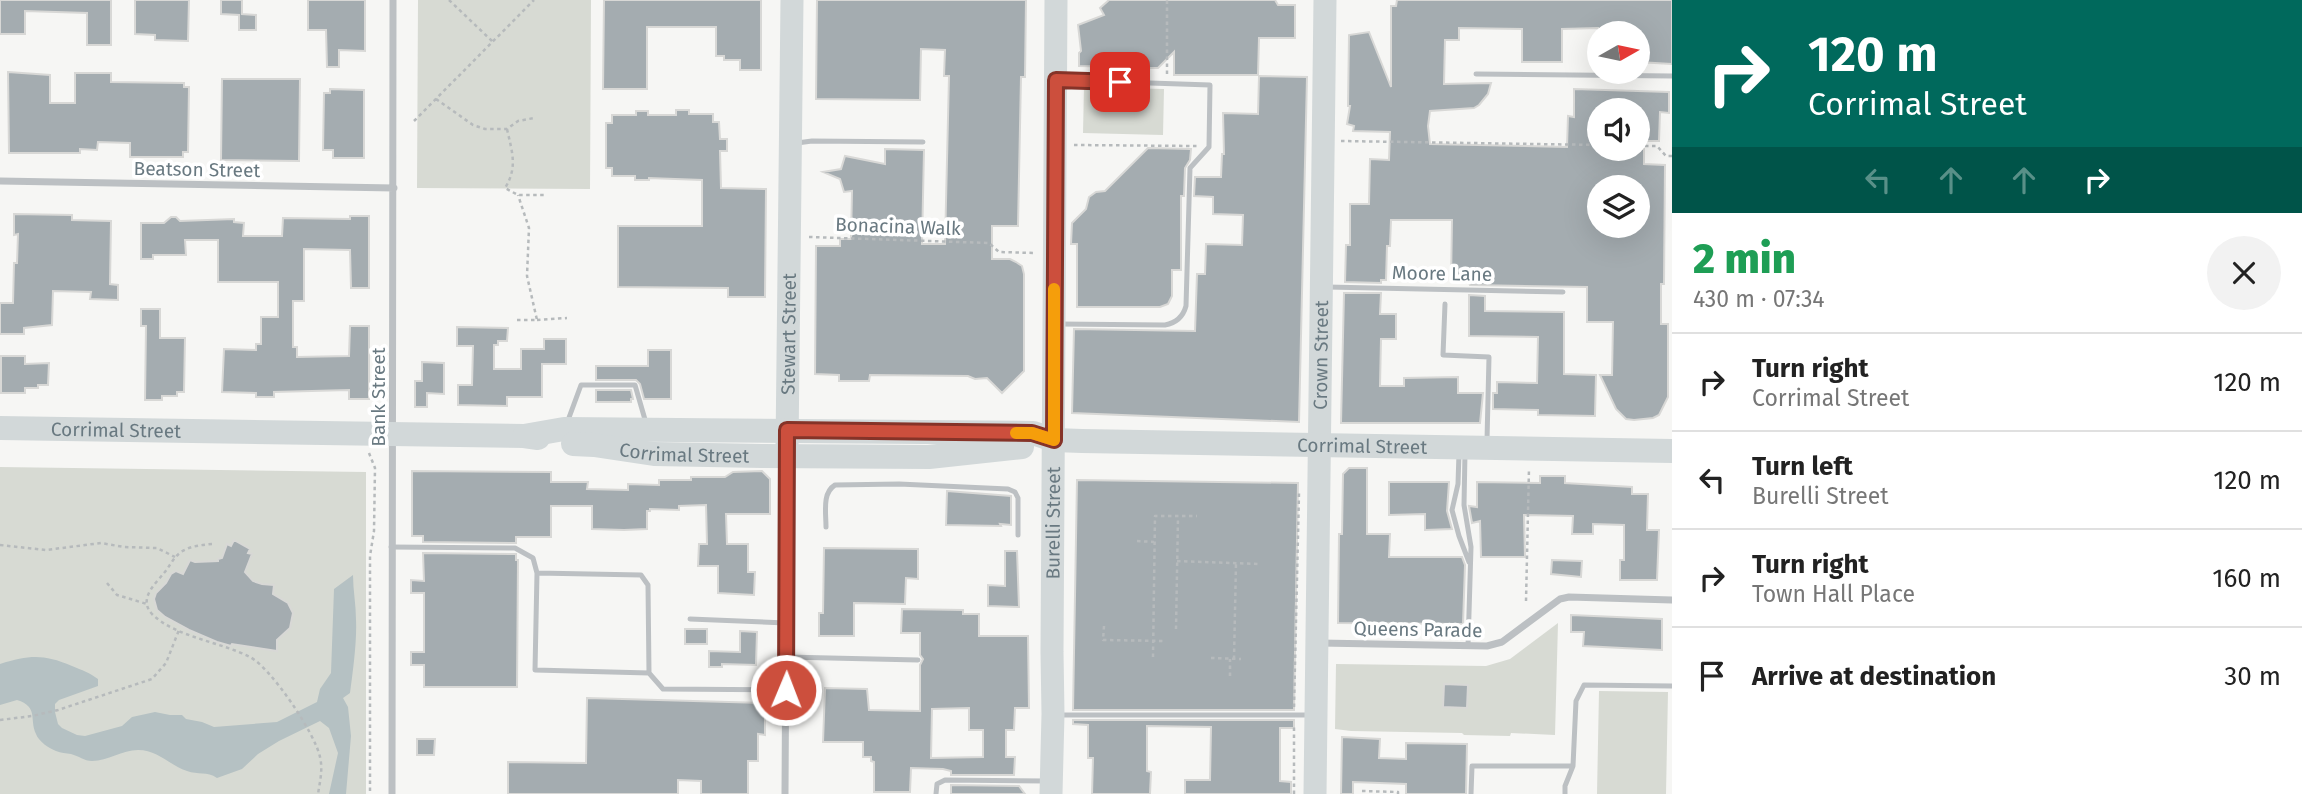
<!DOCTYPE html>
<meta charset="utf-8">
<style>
body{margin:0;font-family:"Fira Sans",sans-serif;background:#f2f2f2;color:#222;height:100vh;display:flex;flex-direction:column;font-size:26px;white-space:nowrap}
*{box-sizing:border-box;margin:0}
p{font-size:23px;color:#767676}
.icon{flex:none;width:38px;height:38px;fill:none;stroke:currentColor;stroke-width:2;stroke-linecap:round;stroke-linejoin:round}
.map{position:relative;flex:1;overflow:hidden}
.details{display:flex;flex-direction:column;background:#fff;width:630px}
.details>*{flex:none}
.top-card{background:#00695c;color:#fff;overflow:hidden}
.needle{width:46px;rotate:81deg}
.controls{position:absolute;left:1587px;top:21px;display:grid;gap:14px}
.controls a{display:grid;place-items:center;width:63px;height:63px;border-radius:50%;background:#fff;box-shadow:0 7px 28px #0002;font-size:35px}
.pin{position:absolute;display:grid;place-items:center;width:60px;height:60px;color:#fff;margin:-30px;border-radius:14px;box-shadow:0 4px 10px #0006}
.me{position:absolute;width:77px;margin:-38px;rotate:1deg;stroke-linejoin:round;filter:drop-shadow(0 0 5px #0008)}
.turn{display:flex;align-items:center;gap:24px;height:147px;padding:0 21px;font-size:32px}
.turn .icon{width:91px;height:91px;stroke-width:2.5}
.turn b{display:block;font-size:49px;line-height:60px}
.lanes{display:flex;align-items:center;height:66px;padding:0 21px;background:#0003;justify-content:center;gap:35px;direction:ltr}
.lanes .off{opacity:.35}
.round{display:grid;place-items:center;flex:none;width:74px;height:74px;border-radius:37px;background:#f2f2f2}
.head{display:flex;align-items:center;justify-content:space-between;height:119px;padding:0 21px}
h1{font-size:42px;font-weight:800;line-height:52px;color:#1e9e55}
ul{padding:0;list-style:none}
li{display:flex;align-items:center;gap:21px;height:98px;padding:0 21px;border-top:2px solid #e0e0e0}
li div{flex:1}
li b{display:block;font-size:26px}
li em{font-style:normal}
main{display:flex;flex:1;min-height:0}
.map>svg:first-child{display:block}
.green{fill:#d7dad3}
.water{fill:#b5c1c3}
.building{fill:#a4acb0;stroke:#d8d8d6;stroke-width:2;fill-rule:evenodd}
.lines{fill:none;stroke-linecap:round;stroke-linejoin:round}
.path{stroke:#b6babc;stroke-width:2.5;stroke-dasharray:3.5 3.5;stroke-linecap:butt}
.lane{stroke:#bcc0c3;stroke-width:5}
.street{stroke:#bcc0c3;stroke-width:7}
.secondary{stroke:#d2d8d9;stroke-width:23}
.primary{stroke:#d2d8d9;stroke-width:24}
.route-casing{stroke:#853328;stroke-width:18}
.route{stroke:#cc4f3d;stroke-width:12}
.slow{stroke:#f59e0b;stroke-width:12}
.labels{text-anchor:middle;stroke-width:7;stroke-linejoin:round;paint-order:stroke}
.street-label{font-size:19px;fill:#697981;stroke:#fff}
</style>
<main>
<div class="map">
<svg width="1672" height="794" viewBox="0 0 1672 794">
<rect width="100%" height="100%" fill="#f6f6f4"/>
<path class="green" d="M418,0H591L590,189L417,188Z
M1084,87L1164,89L1163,135L1083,133Z
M0,467L366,472V794H0Z
M1558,623L1555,735L1511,733L1510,736L1464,735L1462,733L1351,731L1335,729L1336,664L1486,666L1510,659Z
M1599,691L1668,692L1666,794H1597Z"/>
<path class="water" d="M353,575C353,590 356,605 356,620C357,641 353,671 350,693L343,698L348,707L351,736L346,794H329L338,753L329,728L320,721L279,741L258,754L242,769L217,778C207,771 198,775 187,771C169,765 158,750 138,750C122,750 108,761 92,761C84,761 79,756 71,754C66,753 61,753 56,751C49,748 39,742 36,734C29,719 39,707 17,700L0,705V664C30,655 43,654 72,666C82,670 90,673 98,679V686L59,700L55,704V712L58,724L62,728L77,735L85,736L122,726L132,717L155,712L170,715H182L186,719L202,722L214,727L277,722L317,702L320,689L331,673L334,589Z"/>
<path class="building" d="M0,0H111V45H87V13L25,11V34H0Z
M135,0H189L188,41L155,40V35L135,34Z
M221,0H242V14L256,15V30H239V15L221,14Z
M308,0H365V51L339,50V67H327L326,30H308Z
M604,0H761V70H740V60H724V56H716V27H647V89H603Z
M817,0H1026L1025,77H1021L1018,226H992V259H1010L1016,262L1022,266L1024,274V371L1002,393L987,378L975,379L968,376L870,375L869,381H839V375L815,374L816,246H840V239H851L852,191L844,192L840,179L823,172L841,169L845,156L885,164V149L924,150L922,244H945L949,76H944L945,50L921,49L920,100L816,99Z
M1109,0H1275L1278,5H1295V38H1259L1258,75H1174V52L1158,68H1139L1134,60L1126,67L1079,66V53L1081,51L1078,25L1104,15L1100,8Z
M1397,0H1672V64L1638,62V33H1598V28L1562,29V62H1522V29L1459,28V40H1445L1444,84L1491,83L1488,94L1479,105L1474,108L1430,111L1428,126L1430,144L1567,147L1568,116L1574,117V89L1669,92V113L1660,112L1659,141H1638V110H1600V149H1644V164L1665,165L1664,284H1661V324H1668V397L1659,415L1653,418L1634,420L1626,419L1616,409L1600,375H1612L1613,322H1587V287L1470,285L1469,282H1451L1452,220H1391L1390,246H1387L1386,280H1381V283L1345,282L1346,245H1350V204H1369L1370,159L1389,160L1390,132L1353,131L1354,126L1347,124L1350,106H1348L1349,35L1369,32L1391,87V6H1396ZM1600,187H1638V229H1600Z
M8,72L50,75V103H75V73H111V82L184,83V87H189L188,152H183V157H130V143L98,142L97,150L80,149V153H9Z
M1259,76L1307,77L1299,422L1072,413L1074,329L1195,331L1197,274H1205L1206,244L1242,245L1243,215L1213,214V197L1194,196L1195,177H1221L1222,154H1224L1223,113L1258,114Z
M222,79H300L299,161L221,160Z
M330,89L364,90V158H333V150H323L324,93H330Z
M676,110H689V114H713V122H719L720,139H727V151H720L721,188L766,189L765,297H728V288L618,287V226H702V180L649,178V180H635V176H612V168H606V123H612V115H636V111H648V115H676Z
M1148,148L1191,149L1190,160L1185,168L1184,196H1181V270H1172V296L1168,304L1160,307H1077V244H1071L1072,223L1086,209L1089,197L1096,192L1105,191Z
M14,214L72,215V220L111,221L110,284L118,285V300L90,299L91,292L53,291L52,325L24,328V334H0V303H13L14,263H17L18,234L14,235Z
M350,216H369V288H351L350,250L304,249V301H293V347H297V357L349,356L350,326H369V399H349V390L274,392V397H256V393L222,392L224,349L256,350V344H261V317H278V282H218V240H185L186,255H153V259H141V223H164L171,217H176L180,221L234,219V222L244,223L243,236H282L283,218L350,219Z
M1344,293H1381L1380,314H1396V339H1381L1380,386H1404V378L1458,377V393H1483L1480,423H1341Z
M1469,295L1485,296V311L1564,312V374L1596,375L1595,416L1538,415V410L1493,409V393H1497V382L1537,383L1538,337L1469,336Z
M141,309H160V338H185L184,392H177V396H162V400H145L146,326H141Z
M457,327L508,328L507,341H498V345H494V369H521V349H544V339H566V364H542V397H507V406L458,405V385H472L473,346H457Z
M648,350H671V399H644L640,384L636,380H596V366H648Z
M1,356H25V364L49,363L48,385H38V388H25V393H1Z
M422,362L444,363V394L427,393V407H415V381H422Z
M596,390H631L633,399H631V402H596Z
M1349,468H1367V534H1390L1389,557H1462L1465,565L1463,624L1338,623L1339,534H1342L1343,474Z
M412,471L551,472V482H588L587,489L628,490V484L659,485V480H691V477H725L733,472L762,471L770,479V514H726L727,544H748V572H755L754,595L718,593V566H698L699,544H707L706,505L679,506V510L650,509V511H647V529L624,530L592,529V506H551V537H516V543L423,542V536H412Z
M1540,476H1565V483L1632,487V494H1648L1647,530H1659L1657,580H1620V560H1624V525L1593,524V534H1572L1573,516L1524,515L1525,557H1481L1480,521L1472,523L1469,506L1477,507V482L1540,483Z
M1077,480L1298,483L1294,710H1073Z
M1389,482H1449L1447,511L1452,529L1425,530V514L1389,515Z
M947,491L1011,496V525L1000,524L1001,526L946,525Z
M234,540L250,549L248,553L252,554L245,572L253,581L262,584L274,585L273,594L288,603L293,613L290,628L277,640V651L232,644L231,646L217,642L189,630L165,617L157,610L154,599L156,593L166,583L171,574L176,571L183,574L190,560L195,562L218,561V559L222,558L227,544L231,546Z
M824,548L918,549V579L906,578L905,604L854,603V636H819V613H823Z
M1005,551H1017L1019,607L988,606V585L1005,586Z
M423,553L516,554V560H518L517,687H424V665H411V652H424V593H411V580L424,581Z
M1552,560L1582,561L1581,577L1551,574Z
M902,609L963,610V614H979V636H1028L1029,708H1015L1014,730H1006V757H1015L1014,775H951V771L943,769L911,768L910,792H874V762L871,761V757H863V742H823L825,688L867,689L869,710L920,711V665L923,659L920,655V633H901ZM969,708V730H983V757L931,758L932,709Z
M1571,615L1662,619V650L1583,646L1584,632H1571Z
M685,629H707V644H685Z
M740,631L757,632L756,665L722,664V667H709V651L740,652Z
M1444,684L1468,685L1467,708L1443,707Z
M587,698L765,703V735L758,734V761H748V794H701V781L678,780V794H508V762L586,763Z
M1073,720H1294V728H1280V781L1291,782V794H1185V780H1210L1211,727L1147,726V771L1151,772L1150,794H1092L1093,758H1088V725L1073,724Z
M1342,737L1380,739L1379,758L1406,759V743L1467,744L1466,794H1406V784L1353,782V794H1341Z
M417,739H435L434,755H417Z
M951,785L1019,786L1025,794H951Z"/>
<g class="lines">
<path class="path" d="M449,0L492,41
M1167,74V0
M436,99L473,125L485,129H507L518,121L534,118
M414,121L534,0
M507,129C512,152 518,167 505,188L518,195H545
M1341,141L1600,145
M1074,145L1197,146
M1638,146H1657L1666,156H1672
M809,237L989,243L999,252L1034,253
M517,320H537L527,276L529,228L518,195
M537,320L567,318
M369,453L375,468L374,531L370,556V794
M1137,541L1154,542
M212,544C201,545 190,546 181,552C173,558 170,566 164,573C155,584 138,599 152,614C175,637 221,642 250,657C271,668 315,733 320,757C323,770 320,781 318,794
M0,545L46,550L101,543L124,547L157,548L175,557
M1177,561L1258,564
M107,583L117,595L147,604
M1526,601L1529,468
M1104,626L1103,640L1166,641
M1176,629L1178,517
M1153,657L1155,516H1197
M1211,658L1241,659
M1234,659L1236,563
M1230,676V659
M1294,707L1299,493
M0,720L32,716L58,710L152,679L166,663L179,630
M1362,791L1398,792V794
M1294,794V724"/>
<path class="lane" d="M1476,74L1672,76
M797,143L812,141L923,142
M1327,287L1563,292
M1445,304L1443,355L1489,357L1487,440
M1059,324L1165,325C1176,323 1183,317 1186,306L1190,168L1209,147L1210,85L1060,80
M567,423L581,385H635L646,423
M1459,453L1458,484L1452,510L1459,536L1469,562
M1465,453L1464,505L1471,547L1468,646
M826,527C826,512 822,493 835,485L899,484L1008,489L1015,492L1018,498V535
M391,547L515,548L533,558L537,573
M690,619L786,623
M786,657L918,660
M649,673L648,585L641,575L537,573L535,670L649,673L663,689L786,690
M1060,715H1309
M936,794L937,784L945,780L1045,781
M1471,794L1472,766H1573
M1565,794V786L1573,766L1576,701L1584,685L1672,686"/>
<path class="street" d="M0,181L394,188
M1320,643L1487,646L1502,642L1560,599L1569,597L1672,600
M392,794L393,0
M785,794L787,461"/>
<g class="secondary">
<path id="s1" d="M787,448L792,0"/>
<path id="s2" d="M1051,794L1053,714L1052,652L1056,0"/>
<path id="s3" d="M1315,794L1325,0"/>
</g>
<g class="primary">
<path id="s4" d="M0,428L524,436L538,438"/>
<path id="s5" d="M524,436L564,429L1033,433L1054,440L1082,441L1672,451"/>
<path id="s6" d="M573,444L594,445L654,454L762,456L929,457L1022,447"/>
</g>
</g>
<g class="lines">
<g class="route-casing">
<path id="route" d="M786,690L787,430L1032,433L1054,440L1056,80L1120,82"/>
</g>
<use href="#route" class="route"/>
<path class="slow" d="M1016,433H1032L1054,440V289"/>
</g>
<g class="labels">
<g class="street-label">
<text transform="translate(197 169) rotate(1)" y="7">Beatson Street</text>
<text transform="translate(898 226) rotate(2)" y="7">Bonacina Walk</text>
<text transform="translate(1442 273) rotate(1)" y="7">Moore Lane</text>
<text dy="7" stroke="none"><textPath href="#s1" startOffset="114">Stewart Street</textPath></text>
<text dy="7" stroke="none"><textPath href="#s3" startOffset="439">Crown Street</textPath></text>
<text transform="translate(378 397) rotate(-90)" y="7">Bank Street</text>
<text dy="7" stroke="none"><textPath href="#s4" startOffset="116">Corrimal Street</textPath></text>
<text dy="7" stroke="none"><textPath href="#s5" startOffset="840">Corrimal Street</textPath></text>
<text dy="7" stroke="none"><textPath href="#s6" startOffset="112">Corrimal Street</textPath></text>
<text dy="7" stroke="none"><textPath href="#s2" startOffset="271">Burelli Street</textPath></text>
<text transform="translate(1418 629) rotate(1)" y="7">Queens Parade</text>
</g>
</g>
</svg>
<div class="controls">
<a><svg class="needle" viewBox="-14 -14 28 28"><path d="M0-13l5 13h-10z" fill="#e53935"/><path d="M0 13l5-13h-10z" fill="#767676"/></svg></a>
<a><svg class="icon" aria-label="sound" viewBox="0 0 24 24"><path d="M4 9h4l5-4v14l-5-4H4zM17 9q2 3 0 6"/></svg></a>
<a><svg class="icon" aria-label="layers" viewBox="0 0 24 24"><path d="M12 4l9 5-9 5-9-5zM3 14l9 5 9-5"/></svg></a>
</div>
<div class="pin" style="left:1120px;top:82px;background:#d93025"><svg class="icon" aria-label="arrive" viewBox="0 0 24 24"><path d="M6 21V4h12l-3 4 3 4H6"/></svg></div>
<svg class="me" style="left:786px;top:690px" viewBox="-20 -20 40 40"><circle r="17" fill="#cc4f3d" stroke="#fff" stroke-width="3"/><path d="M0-11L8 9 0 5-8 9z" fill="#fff"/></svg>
</div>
<section class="details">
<div class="top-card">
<div class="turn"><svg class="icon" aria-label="right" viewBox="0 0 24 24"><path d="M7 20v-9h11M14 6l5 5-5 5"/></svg><div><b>120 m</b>Corrimal Street</div></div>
<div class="lanes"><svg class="icon off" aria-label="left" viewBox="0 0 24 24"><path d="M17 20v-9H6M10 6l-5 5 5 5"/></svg><svg class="icon off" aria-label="ahead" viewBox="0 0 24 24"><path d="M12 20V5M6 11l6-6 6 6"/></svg><svg class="icon off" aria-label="ahead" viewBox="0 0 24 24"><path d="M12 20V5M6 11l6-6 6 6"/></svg><svg class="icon" aria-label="right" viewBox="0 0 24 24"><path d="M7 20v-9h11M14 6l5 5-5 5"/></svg></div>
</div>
<div class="head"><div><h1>2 min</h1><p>430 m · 07:34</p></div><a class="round"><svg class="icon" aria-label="close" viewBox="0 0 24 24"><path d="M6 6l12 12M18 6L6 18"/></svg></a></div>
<ul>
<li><svg class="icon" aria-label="right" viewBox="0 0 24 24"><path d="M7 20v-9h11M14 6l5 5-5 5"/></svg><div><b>Turn right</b><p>Corrimal Street</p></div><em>120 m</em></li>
<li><svg class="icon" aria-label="left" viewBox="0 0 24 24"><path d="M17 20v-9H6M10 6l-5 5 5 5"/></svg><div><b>Turn left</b><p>Burelli Street</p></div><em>120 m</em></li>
<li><svg class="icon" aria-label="right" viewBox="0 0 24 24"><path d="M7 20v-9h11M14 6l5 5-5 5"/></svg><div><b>Turn right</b><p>Town Hall Place</p></div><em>160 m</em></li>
<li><svg class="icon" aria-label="arrive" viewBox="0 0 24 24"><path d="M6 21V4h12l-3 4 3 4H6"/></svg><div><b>Arrive at destination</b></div><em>30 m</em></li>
</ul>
</section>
</main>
